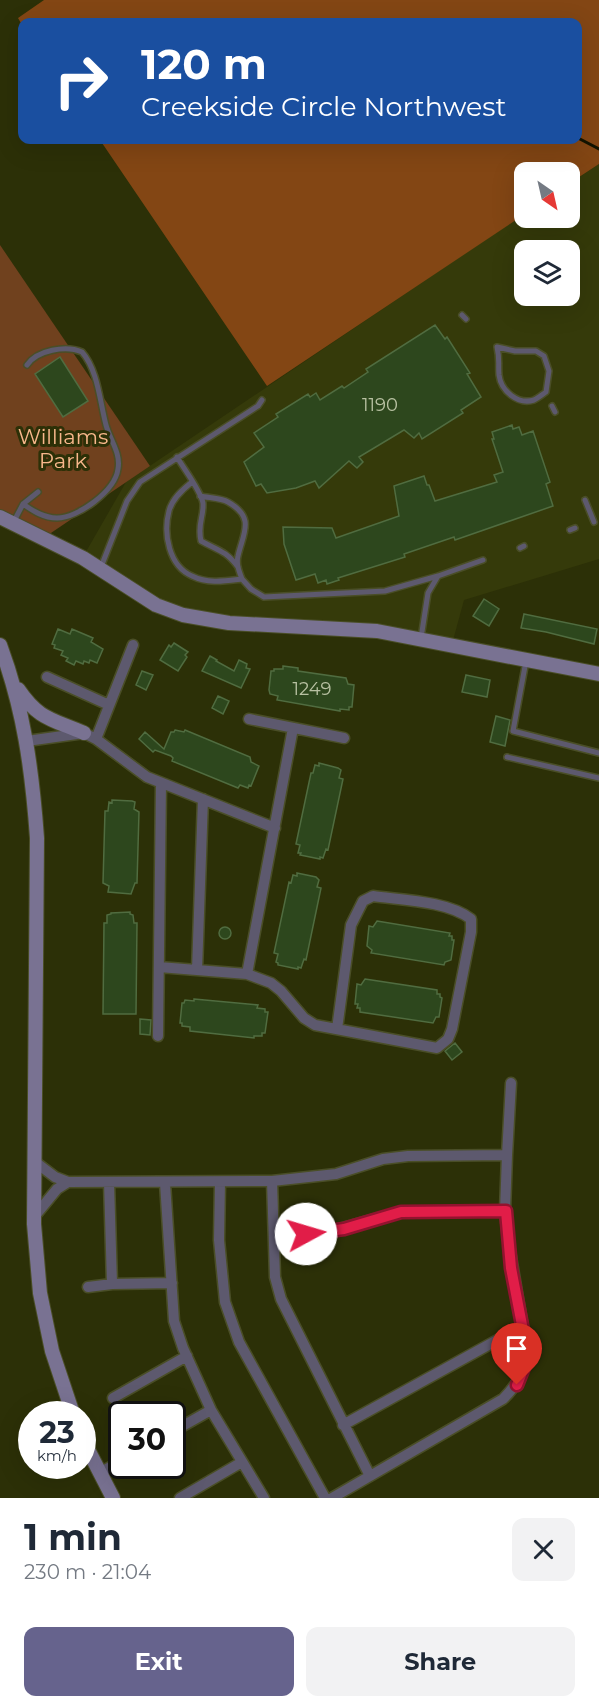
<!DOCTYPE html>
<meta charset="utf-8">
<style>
body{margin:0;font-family:Montserrat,sans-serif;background:#f2f2f3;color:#1f2937;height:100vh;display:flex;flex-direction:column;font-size:22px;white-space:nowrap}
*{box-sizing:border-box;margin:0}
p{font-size:20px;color:#747a83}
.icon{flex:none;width:33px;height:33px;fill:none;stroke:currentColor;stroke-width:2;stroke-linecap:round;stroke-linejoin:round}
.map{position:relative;height:1498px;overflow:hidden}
.side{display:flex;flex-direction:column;background:#fff;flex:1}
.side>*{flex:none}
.hud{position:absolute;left:18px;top:18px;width:564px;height:126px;border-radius:12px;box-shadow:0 6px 24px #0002;background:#1a4fa0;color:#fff;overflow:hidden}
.needle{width:39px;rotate:146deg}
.fabs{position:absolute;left:514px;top:162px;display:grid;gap:12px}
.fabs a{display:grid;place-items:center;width:66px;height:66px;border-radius:12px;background:#fff;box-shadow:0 6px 24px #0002;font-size:30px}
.speed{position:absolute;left:18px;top:1401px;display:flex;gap:12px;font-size:30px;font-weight:700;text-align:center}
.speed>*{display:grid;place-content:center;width:78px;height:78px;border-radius:50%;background:#fff;box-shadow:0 6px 24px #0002;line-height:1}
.speed small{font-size:15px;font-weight:400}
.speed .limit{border:3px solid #111;border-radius:9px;background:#fff;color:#111}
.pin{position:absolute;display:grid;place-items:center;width:51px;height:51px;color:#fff;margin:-62px -26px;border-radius:50% 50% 50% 0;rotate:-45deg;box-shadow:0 0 6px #0007}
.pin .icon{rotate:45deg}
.me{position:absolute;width:66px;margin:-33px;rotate:84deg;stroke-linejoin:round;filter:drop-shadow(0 0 4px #0008)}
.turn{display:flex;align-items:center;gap:21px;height:126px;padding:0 24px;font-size:27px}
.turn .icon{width:78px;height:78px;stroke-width:2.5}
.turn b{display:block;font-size:42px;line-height:51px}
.round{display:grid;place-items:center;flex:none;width:63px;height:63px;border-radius:12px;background:#f2f2f3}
.headline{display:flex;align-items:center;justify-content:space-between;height:102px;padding:0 24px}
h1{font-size:36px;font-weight:700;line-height:45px}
.primary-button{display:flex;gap:12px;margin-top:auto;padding:12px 24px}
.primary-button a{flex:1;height:69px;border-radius:12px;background:#66638d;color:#fff;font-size:24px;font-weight:700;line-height:69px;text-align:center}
.primary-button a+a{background:#f2f2f3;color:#1f2937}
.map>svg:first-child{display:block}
.built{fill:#353a0a;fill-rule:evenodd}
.green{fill:#70411e}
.forest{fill:#834614}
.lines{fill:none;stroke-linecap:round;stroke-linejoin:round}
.stream{stroke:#121400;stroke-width:3}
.building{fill:#2d471d;stroke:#506c40;stroke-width:1.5}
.lane-casing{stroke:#4a4e27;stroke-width:8}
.street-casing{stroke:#4a4e27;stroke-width:13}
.secondary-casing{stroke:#4a4e27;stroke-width:16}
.lane{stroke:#5d596e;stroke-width:5}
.street{stroke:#5d596e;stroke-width:10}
.secondary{stroke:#797292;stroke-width:14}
.route-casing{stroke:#92132f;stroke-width:15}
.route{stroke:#e11d48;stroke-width:10}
.labels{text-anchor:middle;stroke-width:6;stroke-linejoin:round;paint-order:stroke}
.number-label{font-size:18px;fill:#b8c1a2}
.park-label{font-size:21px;fill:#f8b78b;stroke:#2c3007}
</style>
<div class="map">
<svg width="599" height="1498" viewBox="0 0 599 1498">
<rect width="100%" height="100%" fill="#2c3007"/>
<path class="built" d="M599,164V559L464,600L452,644L183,615L83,557L126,482L525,213V218H570V183ZM525,250H570V296H525Z"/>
<path class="green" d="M0,245L150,466L45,537L0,517Z"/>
<path class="forest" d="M44,0H599V164L570,183V172H525V214L267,386L100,140H578V22H22V25L18,18Z"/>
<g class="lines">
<path class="stream" d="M578,138L599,149"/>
</g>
<path class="building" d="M435,325L445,339L447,337L470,373L467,374L481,397L461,410L463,413L422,439L419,433L414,438L404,430L359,457L363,462L357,468L349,461L319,488L315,481L296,488L267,493L261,484L256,486L244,462L264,447L254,433L278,417L276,414L308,394L310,397L316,393L320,400L342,386L344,388L368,372L366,369Z
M60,357L88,401L63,417L35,374Z
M512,425L513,429L519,427L522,435L533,431L550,482L546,484L553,506L455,540L454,537L404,554L405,557L338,578L339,580L327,584L326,580L318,583L315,574L296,580L284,544L283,527L332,528L336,538L399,516L394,486L424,476L427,485H429L435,501L497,482L494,475L503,472L492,439H494L492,432Z
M484,599L499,609L489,626L473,616Z
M524,614L597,629L594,644L546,632L521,628Z
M58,629L70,634L72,629L93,638L91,642L103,649L97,663L90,660L89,663L84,661L83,664L76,661L74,665L66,661L68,658L61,655L63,651L54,648L55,645L52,644Z
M174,643L188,652L185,655L187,657L178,671L160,660L169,645L171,647Z
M210,656L217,660L216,661L234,671L239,660L247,664L246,668L250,669L241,688L202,671Z
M283,666L298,668V671L346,678L348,684L354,685L352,707H349V710L340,709V711L277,700L278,696L270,694L269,690L271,671H274V669H283Z
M142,671L153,675L146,690L136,685Z
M466,675L490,680L487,697L462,692Z
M218,696L229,701L223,714L212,708Z
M496,716L510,720L505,746L490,742Z
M175,730L184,732L185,730L250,757L251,762L259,766L251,786L249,785L248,788L240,785L238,788L172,761L173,758L171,756L155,750L153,752L139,739L145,732L164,749L171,732H174Z
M319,763L338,768L341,770L339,778L343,779L328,850L326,849L323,858L320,857V859L300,855L301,853H298L300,845L296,844L311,773H313L315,765L319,766Z
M112,800L132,801L135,802L134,809L139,812L137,883H135L131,894L108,892L109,886L103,883L105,811H108L109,802L112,803Z
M297,873L316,877L319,880L317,887L321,888L306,960L304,959L301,968L298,967V969L278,965V963L276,962L278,954L274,953L289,882L291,883L293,875L297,876Z
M130,912V914L133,915L134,923H137L136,1014H103L104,923H107V915L111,914V913Z
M377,921L450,933L449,936H452V940H454L451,960L445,962L444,965L371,953L372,950L367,946L369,926L373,927Z
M219 933a6 6 0 1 1 12 0a6 6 0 1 1-12 0Z
M365,979L437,990V994H440V997L442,998L439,1017H436L433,1023L360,1012V1008H357L358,1004H355L357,984L361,985Z
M194,999L258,1005L257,1008L265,1009V1012H268L265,1033H262V1036H254V1038L190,1031V1027L182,1026V1023H180L182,1003H184L185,1000L194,1001Z
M140,1019L151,1020L150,1035L140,1034Z
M455,1043L462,1052L452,1060L445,1051Z"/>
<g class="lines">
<g class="lane-casing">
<path id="lane" d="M462,315L466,319
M497,347L515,351H536L544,356L549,371L546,392C543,394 538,398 534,400C518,405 501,391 499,375C498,364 500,360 497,347Z
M552,406L555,412
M177,457C184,469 201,491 203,503C204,517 197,524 201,541C219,551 225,550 238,567
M192,482C182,490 172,499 169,511C163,534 169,566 192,576C208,584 225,581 242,579L251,589L264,597L385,591L438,576
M200,496C209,498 221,498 228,502C256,518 243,533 238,556C236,564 239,571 242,579
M585,500L594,522
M23,504C33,511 44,518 57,518C78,518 115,491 118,469C121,453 110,440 106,425C100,403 98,370 82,352C66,345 37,350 27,365
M13,523L23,504L38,492
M570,530L575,528
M520,548L524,546
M101,567L127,501L140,482L258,406L262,400
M421,638L428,593L438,576L483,560
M526,661L513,731L599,753
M507,757L599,778"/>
</g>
<g class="street-casing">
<path id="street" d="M47,677L109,705
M249,719L344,738
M96,739L133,645
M27,741L84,733L96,739L147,777L275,828
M159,967L247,974L271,983L281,991L304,1018L315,1025L437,1048L448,1039L452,1029L471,932V919C448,901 402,900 373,896L363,901L351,925L337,1029
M197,970L203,799
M247,974L293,728
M158,1036L161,783
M34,1161L55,1177L68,1182L272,1181L336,1174L383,1159L408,1156L507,1155L511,1083
M272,1181L275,1277L281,1299L370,1476
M109,1182L112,1284
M220,1182L219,1240L225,1302L239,1342L325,1498
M165,1183L174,1321L183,1348L211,1410L264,1498
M34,1217L57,1189L68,1182
M274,1235L328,1232L401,1212L505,1211
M88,1287L112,1284L172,1283
M113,1398L187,1356
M343,1425L521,1327
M172,1432L211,1410
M99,1473L122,1461
M180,1498L242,1462
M332,1498L503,1399C517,1385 525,1372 527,1351L508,1239L505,1211L507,1155"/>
</g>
<g class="secondary-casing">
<path id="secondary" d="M0,517L83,558L156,605L183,615L229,623L377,631L599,674
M0,645C24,710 32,769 37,838L34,1224L40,1293L52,1351L73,1414
M18,689C39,720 52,719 84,733
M82,1438L113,1498"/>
</g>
<use href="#lane" class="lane"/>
<use href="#street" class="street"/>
<use href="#secondary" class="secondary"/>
</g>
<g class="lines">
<g class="route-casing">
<path id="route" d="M306,1234L344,1229L401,1212L506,1211L511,1268L527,1351L525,1365L517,1385"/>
</g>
<use href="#route" class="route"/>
</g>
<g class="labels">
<g class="number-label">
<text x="380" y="411">1190</text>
<text x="312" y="695">1249</text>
</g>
<g class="park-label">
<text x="63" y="444">Williams<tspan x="63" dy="24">Park</tspan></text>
</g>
</g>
</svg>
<div class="fabs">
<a><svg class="needle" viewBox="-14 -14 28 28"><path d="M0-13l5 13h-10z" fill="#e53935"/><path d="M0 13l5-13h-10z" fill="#747a83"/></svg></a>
<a><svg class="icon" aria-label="layers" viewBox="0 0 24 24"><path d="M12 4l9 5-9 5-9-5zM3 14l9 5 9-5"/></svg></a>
</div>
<div class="speed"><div>23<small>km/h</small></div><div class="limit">30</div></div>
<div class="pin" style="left:517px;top:1385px;background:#d93025"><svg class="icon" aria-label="arrive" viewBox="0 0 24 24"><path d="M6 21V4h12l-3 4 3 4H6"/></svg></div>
<svg class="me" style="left:306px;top:1234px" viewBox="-20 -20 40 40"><circle r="19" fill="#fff"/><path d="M0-13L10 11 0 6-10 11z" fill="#e11d48"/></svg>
<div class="hud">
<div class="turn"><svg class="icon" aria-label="right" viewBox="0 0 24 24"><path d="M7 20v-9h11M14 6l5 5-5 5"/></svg><div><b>120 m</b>Creekside Circle Northwest</div></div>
</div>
</div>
<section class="side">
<div class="headline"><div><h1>1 min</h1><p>230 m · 21:04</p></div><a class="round"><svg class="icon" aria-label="close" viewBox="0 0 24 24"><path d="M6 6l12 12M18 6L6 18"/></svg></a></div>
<div class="primary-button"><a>Exit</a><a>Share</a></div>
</section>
